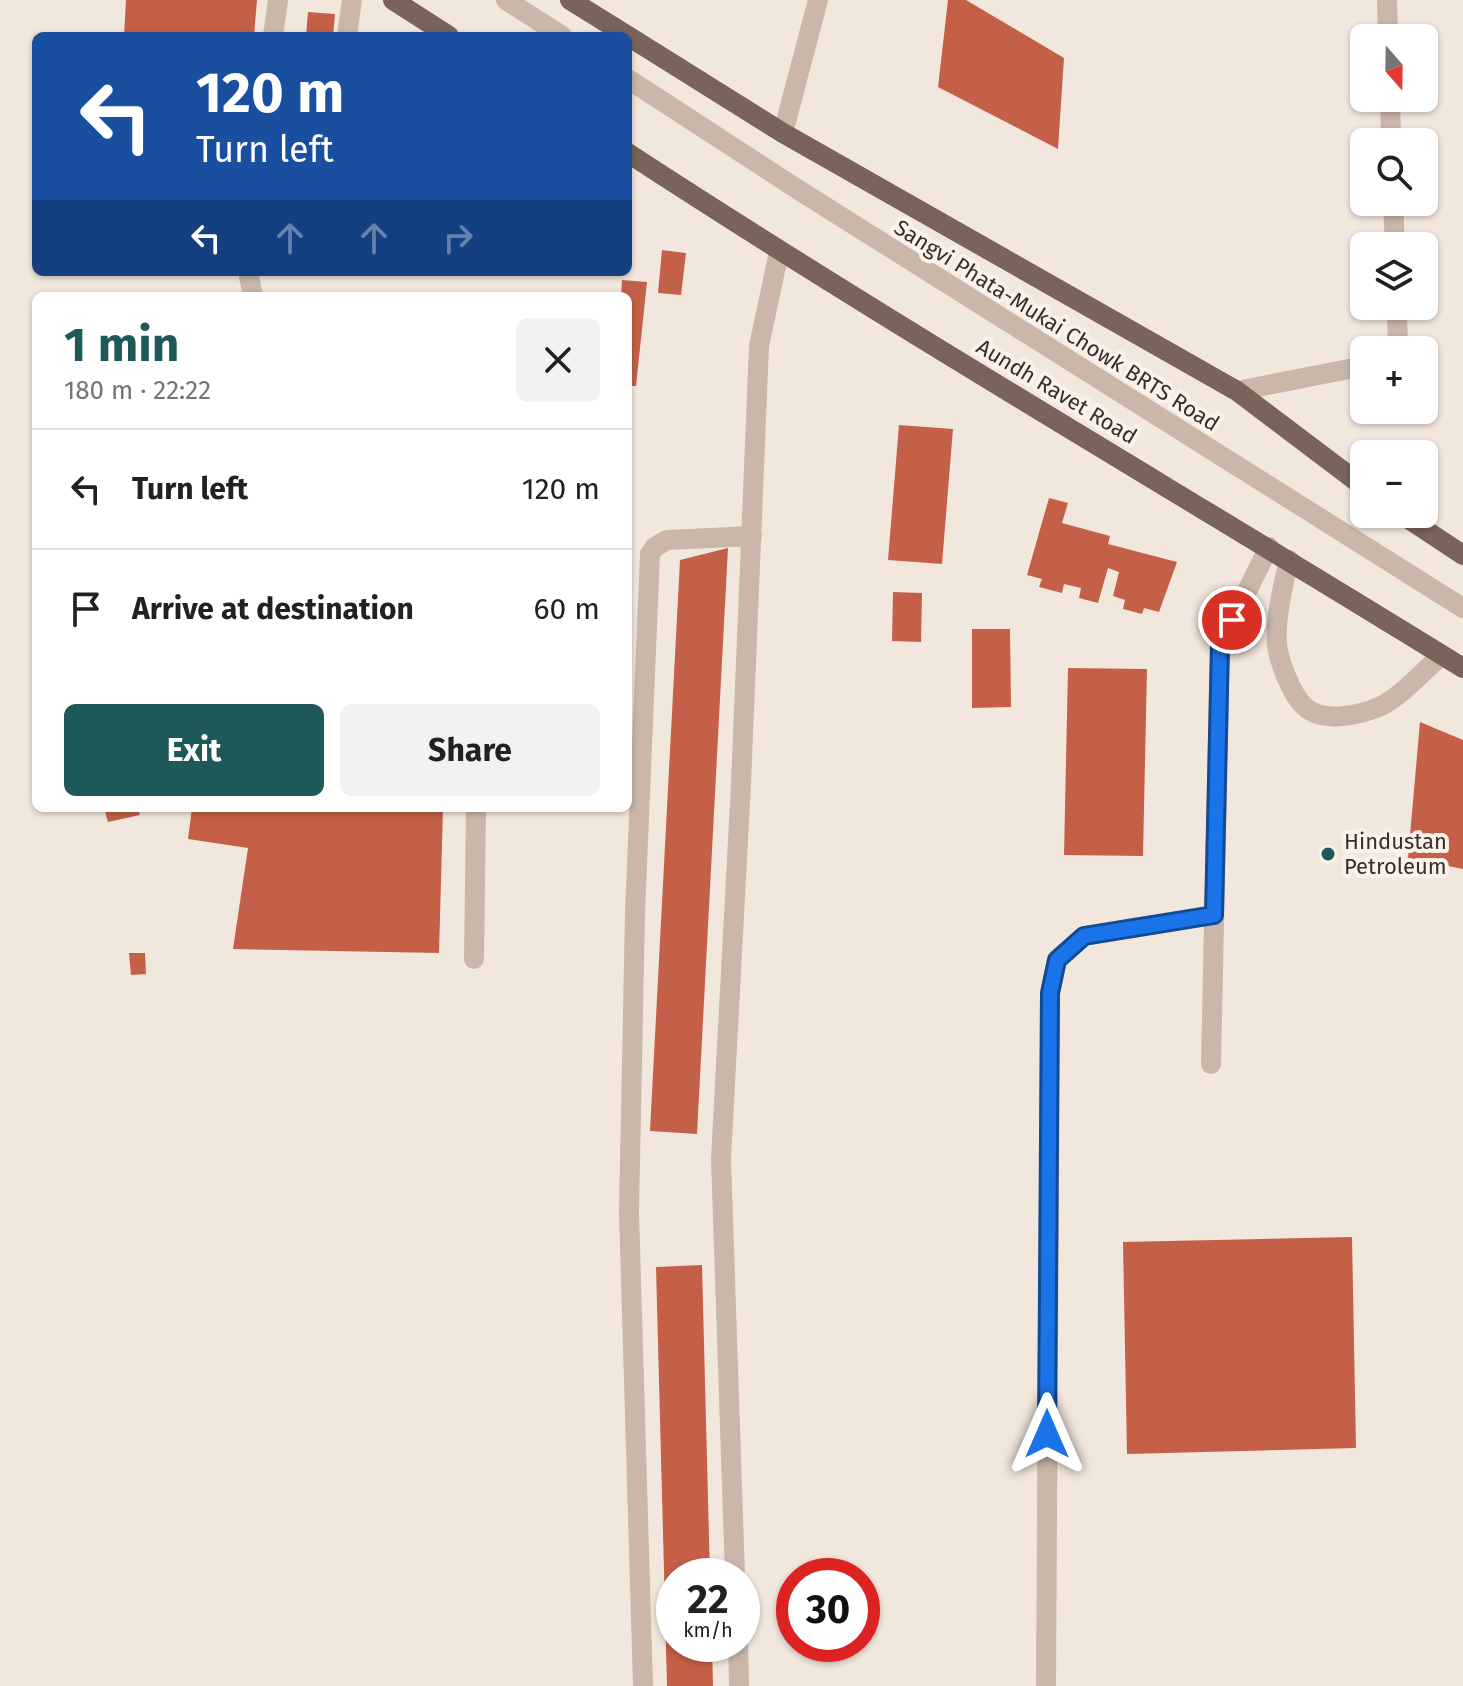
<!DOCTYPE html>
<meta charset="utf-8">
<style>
body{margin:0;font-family:"Fira Sans",sans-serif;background:#f2f2f2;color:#202124;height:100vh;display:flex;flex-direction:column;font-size:30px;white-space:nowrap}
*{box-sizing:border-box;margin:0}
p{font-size:26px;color:#757577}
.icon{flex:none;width:44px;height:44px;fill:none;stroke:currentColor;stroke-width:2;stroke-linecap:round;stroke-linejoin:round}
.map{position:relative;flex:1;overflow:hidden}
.panel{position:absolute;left:32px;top:292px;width:600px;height:520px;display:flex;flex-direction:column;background:#fff;border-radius:12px;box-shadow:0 2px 6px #0004}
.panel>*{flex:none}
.hud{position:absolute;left:32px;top:32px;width:600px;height:244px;border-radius:12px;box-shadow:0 2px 6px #0004;background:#1a4fa0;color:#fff;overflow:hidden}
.needle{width:52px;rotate:160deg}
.controls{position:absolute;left:1350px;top:24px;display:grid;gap:16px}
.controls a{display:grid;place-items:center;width:88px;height:88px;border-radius:12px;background:#fff;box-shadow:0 2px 6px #0004;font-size:40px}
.speed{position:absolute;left:656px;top:1558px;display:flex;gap:16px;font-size:40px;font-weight:700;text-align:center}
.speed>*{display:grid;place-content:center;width:104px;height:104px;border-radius:50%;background:#fff;box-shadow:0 2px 6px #0004;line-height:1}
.speed small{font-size:20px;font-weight:400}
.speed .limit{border:12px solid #d22;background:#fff;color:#111}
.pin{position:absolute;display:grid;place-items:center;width:68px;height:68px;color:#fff;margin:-34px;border:4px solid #fff;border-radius:50%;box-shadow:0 2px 8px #0007}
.me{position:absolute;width:88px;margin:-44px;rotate:0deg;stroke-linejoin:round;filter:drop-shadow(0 0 6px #0008)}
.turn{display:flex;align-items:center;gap:28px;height:168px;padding:0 32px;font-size:36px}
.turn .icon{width:104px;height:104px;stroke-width:2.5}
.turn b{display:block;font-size:56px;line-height:68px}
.lanes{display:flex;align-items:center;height:76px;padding:0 32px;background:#0003;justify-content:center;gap:40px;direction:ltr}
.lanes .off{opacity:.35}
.round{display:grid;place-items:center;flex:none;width:84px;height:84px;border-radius:12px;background:#f2f2f2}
.headline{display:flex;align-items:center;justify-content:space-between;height:136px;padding:0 32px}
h1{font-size:48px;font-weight:700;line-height:60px;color:#1e5859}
.button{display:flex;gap:16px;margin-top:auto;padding:16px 32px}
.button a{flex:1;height:92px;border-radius:12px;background:#1e5859;color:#fff;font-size:32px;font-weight:700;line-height:92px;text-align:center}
.button a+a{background:#f2f2f2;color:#202124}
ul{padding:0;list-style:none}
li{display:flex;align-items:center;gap:24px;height:120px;padding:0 32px;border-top:2px solid #e0e0e0}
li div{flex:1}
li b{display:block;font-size:30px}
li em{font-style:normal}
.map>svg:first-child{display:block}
.building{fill:#c56048}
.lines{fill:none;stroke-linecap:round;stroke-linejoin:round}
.minor{stroke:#cab7a9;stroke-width:20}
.major{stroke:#79635a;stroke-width:20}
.route-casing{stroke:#114b97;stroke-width:20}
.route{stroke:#1a73e8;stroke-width:14}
.poi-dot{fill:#1e5859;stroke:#faf2ea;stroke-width:3}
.labels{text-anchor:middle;stroke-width:8;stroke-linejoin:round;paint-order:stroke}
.street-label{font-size:22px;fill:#382d29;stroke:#faf2ea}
.poi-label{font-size:22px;fill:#382d29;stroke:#faf2ea;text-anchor:start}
</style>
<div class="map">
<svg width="1463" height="1686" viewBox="0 0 1463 1686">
<rect width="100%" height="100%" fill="#f2e7dd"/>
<path class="building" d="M126,0H257L254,36H124Z
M948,0H966L1064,58L1058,149L938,87Z
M308,12L335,14L333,36H306Z
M662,250L686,253L681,295L658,293Z
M622,280L647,282L636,386H628V296H621Z
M899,425L953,429L942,564L888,560Z
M1049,498L1068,503L1062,523L1110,536L1108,544L1177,562L1159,612L1144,608L1142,614L1123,609L1125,600L1113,596L1119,572L1108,568L1098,603L1079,598L1081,588L1064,584L1062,593L1039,587L1042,579L1027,575Z
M728,548L697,1134L650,1131L680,560Z
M893,592L922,593L921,642L892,641Z
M972,629H1010L1011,707L972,708Z
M1068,668L1147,669L1143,856L1064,855Z
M1420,722L1463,740V869L1408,858Z
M104,808H138L140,815L108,822Z
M192,808H443L439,953L233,949L248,848L188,839Z
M129,953H145L146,974L131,975Z
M1352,1237L1356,1448L1127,1454L1123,1242Z
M702,1265L710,1576H674V1644H712L713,1686H667L656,1267Z"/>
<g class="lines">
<path class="minor" d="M506,0L562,36
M1387,0L1388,38
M273,36L278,0
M347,36L352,0
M628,79L805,194L1463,608
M1390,98L1391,142
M783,133L818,0
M1393,202L1395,246
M248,272L253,296
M1397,306L1398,350
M1237,391L1364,366
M1289,560C1283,586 1275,618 1277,645C1279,662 1292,695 1304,706C1322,724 1361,715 1381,706C1403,695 1423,671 1442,655
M474,959L476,808
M1211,1064L1220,645L1269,547
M735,1576L721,1159L741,784L759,346L779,252
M738,1644L739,1686
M643,1686L629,1212L635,913L650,554L655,547L667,540L752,536
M1046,1686L1050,993L1057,960L1084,936L1214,915"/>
<path class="major" d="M393,0L449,36
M570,0L628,36
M628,36L783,133L1237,391L1364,487
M628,153C902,332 1185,496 1463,668
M1401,514L1463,555"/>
</g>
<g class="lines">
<g class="route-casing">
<path id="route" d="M1047,1434L1050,993L1057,960L1084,936L1214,915L1220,645L1232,620"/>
</g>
<use href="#route" class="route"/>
</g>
<circle class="poi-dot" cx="1328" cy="854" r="8"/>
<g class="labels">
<g class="street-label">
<text transform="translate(1057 325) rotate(32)" y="8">Sangvi Phata-Mukai Chowk BRTS Road</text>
<text transform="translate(1057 391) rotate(31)" y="8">Aundh Ravet Road</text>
</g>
<g class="poi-label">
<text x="1344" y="849">Hindustan<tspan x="1344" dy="25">Petroleum</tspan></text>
</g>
</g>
</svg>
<div class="controls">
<a><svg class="needle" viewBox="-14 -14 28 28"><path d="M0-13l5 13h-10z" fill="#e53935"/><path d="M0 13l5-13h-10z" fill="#757577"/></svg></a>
<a><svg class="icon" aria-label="search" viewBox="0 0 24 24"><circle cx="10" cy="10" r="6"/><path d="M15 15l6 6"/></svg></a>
<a><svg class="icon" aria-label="layers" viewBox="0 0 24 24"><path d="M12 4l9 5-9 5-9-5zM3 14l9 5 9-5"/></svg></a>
<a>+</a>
<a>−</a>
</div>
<div class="speed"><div>22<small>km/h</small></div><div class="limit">30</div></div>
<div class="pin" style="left:1232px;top:620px;background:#d93025"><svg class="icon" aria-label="arrive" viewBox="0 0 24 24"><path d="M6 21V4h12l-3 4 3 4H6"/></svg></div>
<svg class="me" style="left:1047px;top:1434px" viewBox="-20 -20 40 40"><path d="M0-17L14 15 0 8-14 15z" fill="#1a73e8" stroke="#fff" stroke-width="4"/></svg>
<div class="hud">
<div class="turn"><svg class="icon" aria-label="left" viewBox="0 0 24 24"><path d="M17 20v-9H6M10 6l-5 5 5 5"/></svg><div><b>120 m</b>Turn left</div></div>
<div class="lanes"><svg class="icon" aria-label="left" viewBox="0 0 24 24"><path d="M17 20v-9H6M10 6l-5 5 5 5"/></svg><svg class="icon off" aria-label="ahead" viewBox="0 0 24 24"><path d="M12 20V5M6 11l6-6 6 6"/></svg><svg class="icon off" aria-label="ahead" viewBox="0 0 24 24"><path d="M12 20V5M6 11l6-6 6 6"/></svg><svg class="icon off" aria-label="right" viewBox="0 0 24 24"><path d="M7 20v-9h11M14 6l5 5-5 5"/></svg></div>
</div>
<section class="panel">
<div class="headline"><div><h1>1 min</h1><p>180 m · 22:22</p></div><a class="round"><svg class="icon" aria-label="close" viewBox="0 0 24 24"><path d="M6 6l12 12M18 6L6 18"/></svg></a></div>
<ul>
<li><svg class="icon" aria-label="left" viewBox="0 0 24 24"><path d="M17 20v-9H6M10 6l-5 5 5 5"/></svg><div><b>Turn left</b></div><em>120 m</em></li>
<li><svg class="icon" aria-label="arrive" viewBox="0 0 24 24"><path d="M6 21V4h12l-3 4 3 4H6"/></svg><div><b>Arrive at destination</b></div><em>60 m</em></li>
</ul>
<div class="button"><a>Exit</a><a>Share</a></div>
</section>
</div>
